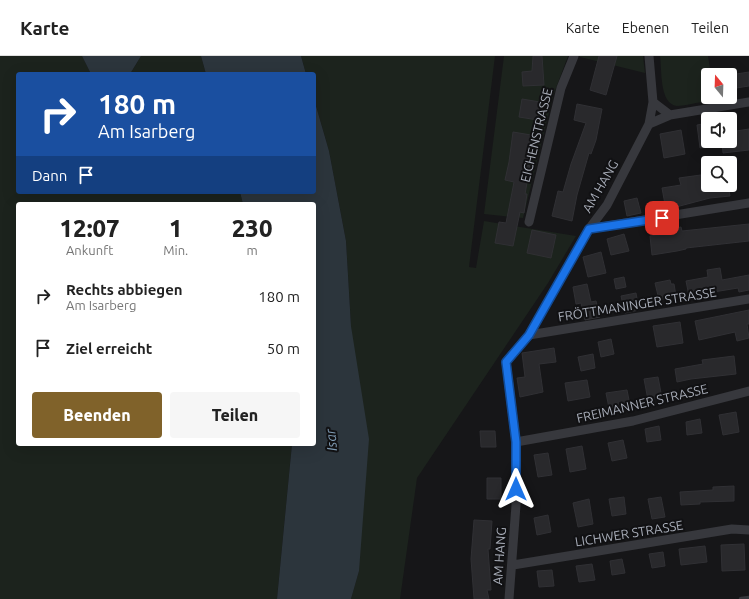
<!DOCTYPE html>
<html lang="de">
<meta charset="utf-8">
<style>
body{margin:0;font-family:Ubuntu,sans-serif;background:#f6f6f6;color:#222;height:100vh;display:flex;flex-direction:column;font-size:15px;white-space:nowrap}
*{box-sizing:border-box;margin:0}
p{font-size:13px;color:#767676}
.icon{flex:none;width:22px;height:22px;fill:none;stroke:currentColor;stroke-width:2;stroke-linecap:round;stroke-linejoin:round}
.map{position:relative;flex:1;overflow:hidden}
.panel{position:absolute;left:16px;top:146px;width:300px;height:244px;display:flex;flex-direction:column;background:#fff;border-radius:4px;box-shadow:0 4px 16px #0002}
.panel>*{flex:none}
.banner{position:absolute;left:16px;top:16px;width:300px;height:122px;border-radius:4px;box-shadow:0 4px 16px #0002;background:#1a4fa0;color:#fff;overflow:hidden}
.needle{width:26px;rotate:341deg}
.controls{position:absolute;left:701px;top:12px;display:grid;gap:8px}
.controls a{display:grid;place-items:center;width:36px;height:36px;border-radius:4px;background:#fff;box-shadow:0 4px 16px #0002;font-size:20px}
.pin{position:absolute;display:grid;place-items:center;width:34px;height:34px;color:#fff;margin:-17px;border-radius:8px;box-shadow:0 2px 6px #0006}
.me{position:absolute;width:44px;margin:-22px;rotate:0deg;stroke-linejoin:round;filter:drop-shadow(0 0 3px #0008)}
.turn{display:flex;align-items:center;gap:14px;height:84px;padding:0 16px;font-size:18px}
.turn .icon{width:52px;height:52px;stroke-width:2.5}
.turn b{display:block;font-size:28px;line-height:34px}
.then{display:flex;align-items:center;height:38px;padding:0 16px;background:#0003;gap:8px;font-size:15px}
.eta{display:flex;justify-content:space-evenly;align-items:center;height:68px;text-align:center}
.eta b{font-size:24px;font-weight:800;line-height:28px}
.primary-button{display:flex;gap:8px;margin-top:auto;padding:8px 16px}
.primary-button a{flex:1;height:46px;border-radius:4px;background:#80622a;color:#fff;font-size:16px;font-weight:800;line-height:46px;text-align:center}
.primary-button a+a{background:#f6f6f6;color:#222}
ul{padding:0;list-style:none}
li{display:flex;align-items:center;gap:12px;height:52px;padding:0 16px}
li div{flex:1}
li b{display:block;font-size:15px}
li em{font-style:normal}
header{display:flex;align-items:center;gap:24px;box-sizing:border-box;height:56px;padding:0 20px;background:#fff;border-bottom:1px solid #e0e0e0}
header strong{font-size:19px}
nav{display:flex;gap:22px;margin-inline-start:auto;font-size:14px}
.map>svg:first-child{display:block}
.green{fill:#1c231d}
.water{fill:#2c353c}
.building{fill:#29292c;stroke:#303034}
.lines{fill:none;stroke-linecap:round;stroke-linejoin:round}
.service{stroke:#37383d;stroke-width:4.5}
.minor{stroke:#37383d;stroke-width:9}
.route-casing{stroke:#114b97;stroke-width:10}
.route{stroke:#1a73e8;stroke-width:7}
.labels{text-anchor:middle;stroke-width:4;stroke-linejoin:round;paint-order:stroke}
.street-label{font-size:13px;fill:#a8adb8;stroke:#111113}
.water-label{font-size:14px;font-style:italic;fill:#7f9bb3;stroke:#111113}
</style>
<header>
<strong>Karte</strong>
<nav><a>Karte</a><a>Ebenen</a><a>Teilen</a></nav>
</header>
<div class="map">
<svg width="749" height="543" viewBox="0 0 749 543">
<rect width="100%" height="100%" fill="#161618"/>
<path class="green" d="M0,0H82L91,18H18V136H240L243,148H18V388H292L277,543H0Z
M141,0H201L206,18H130Z
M301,0H495L469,211L476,212L484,165L576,180L548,227L417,422L400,543H351L359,515L351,270L346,185L329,95L314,43V18H306Z
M504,0H568L553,40L523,162L484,158Z
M580,0H643L645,17L580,1Z
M660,0H708L711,19H708V38L701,39L702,46C694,47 684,50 677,50C659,48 662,13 660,0Z"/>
<path class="water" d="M82,0H141L130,18H91Z
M201,0H301L306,18H206Z
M314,43L329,95L346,185L351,270L369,383L359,515L351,543H277L292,388H314V148H243L240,136H314Z"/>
<path class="building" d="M533,0H542L544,29L523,30L522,16L532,15Z
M599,0H617L606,39L590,34Z
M749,16V30L730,33V19Z
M522,43L540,46L538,64L519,61Z
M577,48L602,53L596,84L591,98L589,97L577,139L572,165L552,160L558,135L563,136L571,108L586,67L574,64Z
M708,67V91L700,92L697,69Z
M749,73V94L723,97L722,85H730V76Z
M681,74L685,98L664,102L660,78Z
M513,76L531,79L527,109L530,110L525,138H527L524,157L520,156L513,190L495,187L499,166L506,167L514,126L505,124L509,106Z
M708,118V129H728L730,140L710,142L676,151V153L666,154L662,132L681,129L679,122Z
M637,142L641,157L627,160L624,145Z
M749,168V185L686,192V193L677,195L652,199L650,180L673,177L672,173L681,171L682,175Z
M532,174L556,179L551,202L527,197Z
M624,178L629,195L611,199L607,183Z
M601,196L606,217L588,221L583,201Z
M720,212L722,224L749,219V234L739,236L738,232L689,240L686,225L708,221L707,214Z
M624,221L626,231L616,233L614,223Z
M670,224L671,228H674L676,240L659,244L655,227Z
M587,228L591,246L596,245L600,261L585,264L581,247L576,248L573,231Z
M636,237L639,254L625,257L621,240Z
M749,254V268H747L749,282L737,285L735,276L699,284L695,265Z
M680,266L683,287L657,291L653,270Z
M611,283L614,298L601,301L598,286Z
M554,292L556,306L539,308L543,336L520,341L517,322L525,321L522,297Z
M593,298L595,312L581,315L578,301Z
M734,300L736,318L691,323L677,326L675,313L703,308L702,304Z
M658,321L662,342L648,344L644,323Z
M587,324L590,341L568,345L565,327Z
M627,334L630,349L609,352L606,337Z
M736,356L739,376L723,379L719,359Z
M700,363L702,377L687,379L686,366Z
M659,370L661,384L647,386L645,373Z
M480,375H495L496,391H481Z
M623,384L627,402L612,405L608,387Z
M582,390L586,413L570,416L566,393Z
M548,397L552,419L538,421L534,399Z
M487,422H501V443H487Z
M734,430V445L700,446V448L681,449L680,436L713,434V431Z
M624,441L626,458L612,460L609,443Z
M661,441L665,461L652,463L648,443Z
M589,443L593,468L578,471L573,447Z
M548,459L551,476L537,479L534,462Z
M474,464L492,465L490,493H488L491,534H487L489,543H474L471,503Z
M744,488L745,514L722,515L721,489Z
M705,490L707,506L681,509L679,493Z
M663,496L665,510L652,512L649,498Z
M622,503L625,517L612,519L610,505Z
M592,508L595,524L579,526L576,510Z
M552,514L554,530L539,531L537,515Z"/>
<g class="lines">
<path class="service" d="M741,543L749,542"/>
<path class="minor" d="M653,46L670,59L749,46
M649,68L670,59
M529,166L561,32L574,0
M589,173L749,147
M529,279L749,243
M516,386L633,365L749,335
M513,509L732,473L749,474
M509,543L516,449V386L506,306L529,279L589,173L607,149L649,68L653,46L649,0"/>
</g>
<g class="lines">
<g class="route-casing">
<path id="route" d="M516,433V386L506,306L529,279L589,173L662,162"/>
</g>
<use href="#route" class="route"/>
</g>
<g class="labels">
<g class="street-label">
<text transform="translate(536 79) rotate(-76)" y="5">EICHENSTRASSE</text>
<text transform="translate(600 130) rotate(-60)" y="5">AM HANG</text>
<text transform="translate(637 248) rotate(-9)" y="5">FRÖTTMANINGER STRASSE</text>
<text transform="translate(642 347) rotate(-13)" y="5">FREIMANNER STRASSE</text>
<text transform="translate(629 477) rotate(-9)" y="5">LICHWER STRASSE</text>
<text transform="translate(499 500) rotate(-86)" y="5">AM HANG</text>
</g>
<g class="water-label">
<text transform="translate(331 384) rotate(-95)" y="5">Isar</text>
</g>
</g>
</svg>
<div class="controls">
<a><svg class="needle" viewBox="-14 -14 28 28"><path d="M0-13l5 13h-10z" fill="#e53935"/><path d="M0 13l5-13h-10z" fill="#767676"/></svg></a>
<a><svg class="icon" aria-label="sound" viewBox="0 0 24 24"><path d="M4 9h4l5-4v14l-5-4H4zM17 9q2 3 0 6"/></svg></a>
<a><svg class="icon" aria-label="search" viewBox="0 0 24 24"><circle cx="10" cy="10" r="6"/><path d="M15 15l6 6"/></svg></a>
</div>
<div class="pin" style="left:662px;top:162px;background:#d93025"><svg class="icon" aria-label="arrive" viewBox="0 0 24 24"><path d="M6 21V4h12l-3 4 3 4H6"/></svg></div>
<svg class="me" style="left:516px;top:433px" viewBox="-20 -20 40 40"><path d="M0-17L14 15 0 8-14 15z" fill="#1a73e8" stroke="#fff" stroke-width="4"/></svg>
<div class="banner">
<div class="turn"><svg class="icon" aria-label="right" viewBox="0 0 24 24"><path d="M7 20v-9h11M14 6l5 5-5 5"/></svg><div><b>180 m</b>Am Isarberg</div></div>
<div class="then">Dann<svg class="icon" aria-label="arrive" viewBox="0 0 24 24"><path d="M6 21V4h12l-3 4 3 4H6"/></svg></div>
</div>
<section class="panel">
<div class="eta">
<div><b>12:07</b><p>Ankunft</p></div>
<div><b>1</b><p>Min.</p></div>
<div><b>230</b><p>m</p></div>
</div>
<ul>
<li><svg class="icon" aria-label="right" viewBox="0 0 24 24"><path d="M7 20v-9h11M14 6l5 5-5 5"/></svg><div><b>Rechts abbiegen</b><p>Am Isarberg</p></div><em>180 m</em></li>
<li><svg class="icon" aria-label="arrive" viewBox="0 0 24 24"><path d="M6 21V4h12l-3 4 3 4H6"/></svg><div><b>Ziel erreicht</b></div><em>50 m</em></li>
</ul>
<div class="primary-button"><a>Beenden</a><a>Teilen</a></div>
</section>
</div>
